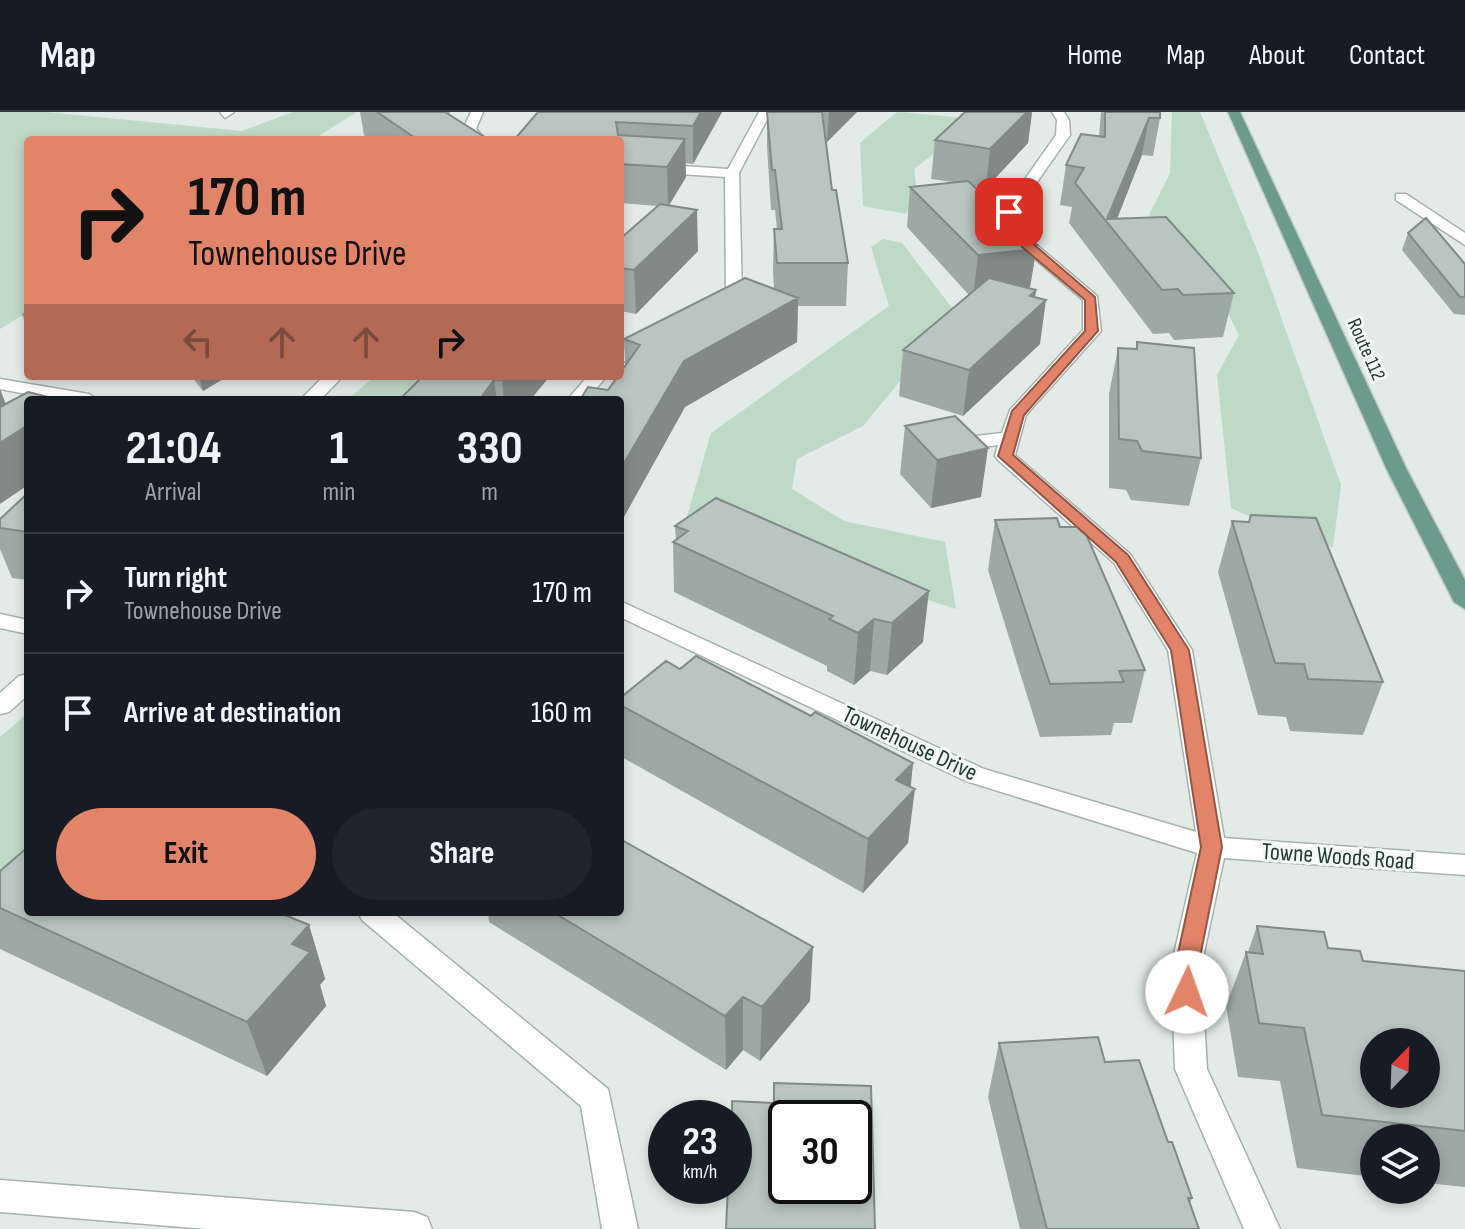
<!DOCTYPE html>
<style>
body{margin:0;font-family:"Sofia Sans Condensed",sans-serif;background:#20242c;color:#f1f3f6;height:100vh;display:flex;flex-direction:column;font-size:30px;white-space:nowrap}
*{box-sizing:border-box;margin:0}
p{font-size:26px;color:#9ea1a6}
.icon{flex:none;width:44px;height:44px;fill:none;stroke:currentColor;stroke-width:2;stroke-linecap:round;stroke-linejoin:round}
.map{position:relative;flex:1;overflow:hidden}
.sheet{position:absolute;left:24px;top:284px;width:600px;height:520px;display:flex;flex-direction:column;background:#171b24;border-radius:8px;box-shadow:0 4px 12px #0003}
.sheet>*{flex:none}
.banner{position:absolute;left:24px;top:24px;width:600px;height:244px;border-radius:8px;box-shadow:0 4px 12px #0003;background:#e28469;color:#111;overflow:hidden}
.needle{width:52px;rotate:23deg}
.fabs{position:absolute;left:1360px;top:916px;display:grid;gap:16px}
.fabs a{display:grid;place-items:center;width:80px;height:80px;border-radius:50%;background:#171b24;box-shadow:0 4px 12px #0003;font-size:40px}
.speed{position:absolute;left:648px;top:988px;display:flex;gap:16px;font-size:40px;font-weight:700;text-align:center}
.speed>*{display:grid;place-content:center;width:104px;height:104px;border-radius:50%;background:#171b24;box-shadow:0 4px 12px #0003;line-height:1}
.speed small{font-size:20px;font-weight:400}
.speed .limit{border:4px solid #111;border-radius:12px;background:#fff;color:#111}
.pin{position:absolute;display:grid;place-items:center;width:68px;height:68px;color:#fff;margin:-34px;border-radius:16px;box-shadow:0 4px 12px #0006}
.me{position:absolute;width:88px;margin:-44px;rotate:3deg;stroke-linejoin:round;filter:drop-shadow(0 0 6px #0008)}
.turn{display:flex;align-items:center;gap:28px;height:168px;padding:0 32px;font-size:36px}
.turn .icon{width:104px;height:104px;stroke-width:2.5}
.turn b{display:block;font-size:56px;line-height:68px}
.lanes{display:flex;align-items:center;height:76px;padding:0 32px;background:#0003;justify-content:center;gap:40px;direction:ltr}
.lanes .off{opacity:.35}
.eta{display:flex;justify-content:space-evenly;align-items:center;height:136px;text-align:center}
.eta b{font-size:48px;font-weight:700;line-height:56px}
.button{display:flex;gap:16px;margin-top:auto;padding:16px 32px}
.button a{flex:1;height:92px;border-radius:48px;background:#e28469;color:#111;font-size:32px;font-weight:700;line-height:92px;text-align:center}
.button a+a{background:#20242c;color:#f1f3f6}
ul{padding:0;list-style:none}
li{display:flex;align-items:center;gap:24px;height:120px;padding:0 32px;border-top:2px solid #363941}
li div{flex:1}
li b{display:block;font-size:30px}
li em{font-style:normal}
header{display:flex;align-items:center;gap:48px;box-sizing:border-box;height:112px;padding:0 40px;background:#171b24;border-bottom:2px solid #363941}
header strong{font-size:38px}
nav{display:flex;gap:44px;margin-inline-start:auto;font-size:28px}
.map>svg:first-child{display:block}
.green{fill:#bed9c5}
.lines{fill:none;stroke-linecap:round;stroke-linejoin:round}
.minor-casing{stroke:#a5b2ad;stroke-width:3}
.major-casing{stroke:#c2c8c6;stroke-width:3}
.minor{fill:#fff;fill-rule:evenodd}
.major{fill:#6c9b8e;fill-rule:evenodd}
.wall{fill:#9ea9a5}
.shaded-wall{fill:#818a86}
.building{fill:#b8c5c0;stroke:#818a86;stroke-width:2;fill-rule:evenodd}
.route{fill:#e28469;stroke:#935644;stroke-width:2}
.labels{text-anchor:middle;stroke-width:6;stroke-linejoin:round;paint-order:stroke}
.far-street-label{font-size:20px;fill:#243a33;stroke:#f3f8f5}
.street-label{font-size:24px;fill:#243a33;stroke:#f3f8f5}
</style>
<header>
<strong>Map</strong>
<nav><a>Home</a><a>Map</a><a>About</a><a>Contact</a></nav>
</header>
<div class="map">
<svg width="1465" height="1117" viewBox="0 0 1465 1117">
<rect width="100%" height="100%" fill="#e2ebe7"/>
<path class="green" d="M0,0H46L242,19L293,0H357L312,28H28V200L0,217Z
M897,0L956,5L966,17L914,57L918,89L906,102L863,94L860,31Z
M1172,0H1200L1257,138L1341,373L1333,435L1297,427L1231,396L1217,263L1239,223L1202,150L1147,124L1150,101L1170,61Z
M883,127L902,131L956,201L863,314L797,347L792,377L844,409L945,430L956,497L685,411L711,321L889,194L871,135Z
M375,264H454L427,288H347Z
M28,601V777L0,805V625Z"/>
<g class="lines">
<g class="minor-casing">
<path id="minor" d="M220,0H234L225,6Z
M471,0H483L476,17L486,28H472L463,17Z
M759,0H771L739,61L742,183L716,197L708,192L726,181L725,65L620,58V50L728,57Z
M1052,0H1064L1069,8L1070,23L1016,100L1032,129L1097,184L1101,219L1026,303L1015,343L1130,442L1192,538L1224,726L1465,743V763L1224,746L1201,855L1207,957L1280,1117H1244L1175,957L1171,855L1197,741L966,669L620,505V489L984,657L1196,720L1168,538L1114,451L998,348L995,344L998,333L950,339L940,333L950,327L1002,321L1010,298L1083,218V188L1021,135L1002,100L1056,23L1057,8Z
M1396,82H1406L1465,121V133L1396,88Z
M651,219L660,224L657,228L620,252V239Z
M324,264H343L320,288H300Z
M588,264H607L586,288H567Z
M0,267L89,282L98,288H58L0,277Z
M0,502L28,508V522L0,516Z
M28,562V583L9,600L0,602V581L19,564Z
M358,800H392L608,977L638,1117H602L581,994L362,808Z
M0,1068L414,1100L427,1105L432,1117H207L0,1100Z"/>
</g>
<g class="major-casing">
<path id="major" d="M1228,0H1240L1407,358L1465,468V497L1454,490L1387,358Z"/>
</g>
<use href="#minor" class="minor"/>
<use href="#major" class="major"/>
</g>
<path class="wall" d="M360,0H451L448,2L486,28H370L364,23Z
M538,0H722L693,52L685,51L686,65L669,93L698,139L636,202L620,199V127L658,94L620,91V28Z
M767,0H857L827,30L826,28L832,78L848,151L846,194H798L797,230L685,295L620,412V288L608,278L625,254L624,227L774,177L773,159L774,117H777L775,98H771L767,35Z
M965,0H1032L1028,31L986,76L974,74L1037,133L1030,175L1027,176L1036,178L1035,185L1040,232L963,304L899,284L903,238L969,183L907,115L910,75L952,70L931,67L935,28Z
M1101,0L1160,6L1153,44L1142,43L1117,107L1234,181L1223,225L1174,228L1169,221L1153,222L1069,111L1072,95L1060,93L1066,53L1099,25Z
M1408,121L1465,152V203L1454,202L1402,138Z
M28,196V220L22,202Z
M1137,230L1201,346L1189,394L1131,388L1126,378L1109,376V282L1118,236L1136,237Z
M191,264H228L203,279Z
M423,264H550L530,288H399Z
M905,314L981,385L931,396L900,362Z
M28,381V468L12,466L0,437V407Z
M716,386L923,530L887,563L870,559L854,573L827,559V554L674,480L673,430L676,428L675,414Z
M995,408L1060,415L1145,558L1132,611H1114L1111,623L1040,625L988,458Z
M1232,409L1383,570L1363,623L1290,619L1286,605L1258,603L1218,460Z
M680,557L811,604L913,651L910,675L908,731L863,781L620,644V586Z
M0,796L309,813L325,867L320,873L326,894L267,964L0,837Z
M488,800H620L810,889L760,949L743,938L726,958L489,810Z
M1257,814L1328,836L1363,849L1465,859V1075L1426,1071V1026H1374V1065L1297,1056L1280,969L1238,965L1226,894L1246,840H1248Z
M999,931L1105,950L1168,1030L1192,1086L1190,1091L1199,1117H1020L988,985Z"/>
<path class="shaded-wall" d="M701,0H722L693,52V14Z
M829,0H857L827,30Z
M1027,0H1032L1028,31L986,76L990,37Z
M1149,6L1142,43L1113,117L1107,110Z
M685,27L686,65L668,95L667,55Z
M697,98L698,139L636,202L634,158Z
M1037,133L1030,175L973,186L978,143Z
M1036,178L1033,200L1046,188L1040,232L963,304L969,258L1030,184Z
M798,186L797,230L685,295L620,412V358L684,249Z
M199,264H228L203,279Z
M506,264H550L530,288H504L502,268Z
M494,268L497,288H479Z
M0,277L17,321L28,313V373L0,392Z
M988,336L981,385L931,396L937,348Z
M929,479L923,530L887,563L892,511Z
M874,507L870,559L854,573L858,521Z
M913,651L910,682L915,677L908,731L863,781L868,727L896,668Z
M309,813L325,867L320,873L326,894L267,964L247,910L292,832Z
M813,835L810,889L760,949L762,895Z
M743,885V938L726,958L725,904Z"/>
<path class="building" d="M377,0H445L486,26L476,28H418Z
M538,0H701L693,14L616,10L618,23L685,27L667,55L620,52V28H514Z
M767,0H822L832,78H836L848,151H777L774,117H782L775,58H772Z
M965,0H1027L990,37L935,28Z
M1105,0H1160V6H1149L1107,107L1166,105L1234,181L1183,183L1178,177L1162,178L1075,71L1084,56L1066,53L1081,22L1105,25Z
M968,69L1037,133L1022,134L1026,138L978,143L910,75Z
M660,92L697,98L634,158L620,156V127Z
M1426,106L1465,152V185H1460L1408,121Z
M745,166L798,186L684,249L620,358V288H580L588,275L608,278L618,264H620V261L640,233L624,227Z
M989,166L1036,178L1030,184L1046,188L969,258L903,238Z
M1137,230L1194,236L1201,346L1142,339L1137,329L1119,327L1118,236L1137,237Z
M423,264H506L502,268H494L479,288H399Z
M28,280L60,288H28V313L0,331V295Z
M955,304L988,336L937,348L905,314Z
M28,381V420L0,416V407Z
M716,386L929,479L892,511L874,507L858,521L829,507L833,504L673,430L688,419L675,414Z
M1251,403L1316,406L1383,570L1308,567L1304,552L1275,551L1232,409L1249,410Z
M1057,406L1060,415H1083L1145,558L1119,559L1124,570L1050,572L995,408Z
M696,544L811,604L815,600L913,651L896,668L915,677L868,727L620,593V586L666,549L680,557Z
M620,727L813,835L762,895L743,885L725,904L553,800H620Z
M28,735V800H278L309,813L292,832L310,840L247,910L0,796V759Z
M1257,814L1324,820L1328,836L1360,839L1363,849L1465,859V1019L1322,1003L1304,916L1259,911L1246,840L1263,842ZM1374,930H1426V982H1374Z
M1098,925L1105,950L1139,948L1168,1030H1172L1192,1086H1188L1199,1117H1047L999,931Z
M774,971L871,974L875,1117H726L728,1074H734V1006H732V989L774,991ZM786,1006H854V1074H786Z"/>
<path class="route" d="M1005,98H1013L1031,130L1095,185L1098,219L1024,303L1013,343L1128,443L1189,538L1222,735L1198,855L1199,880L1196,887H1179L1175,855L1201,735L1171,538L1116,450L998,344L1012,299L1085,219V188L1022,135Z"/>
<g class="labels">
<g class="far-street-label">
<text transform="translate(1367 237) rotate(66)" y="7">Route 112</text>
</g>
<g class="street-label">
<text transform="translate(910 631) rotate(25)" y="8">Townehouse Drive</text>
<text transform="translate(1338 744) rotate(4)" y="8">Towne Woods Road</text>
</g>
</g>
</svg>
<div class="fabs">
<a><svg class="needle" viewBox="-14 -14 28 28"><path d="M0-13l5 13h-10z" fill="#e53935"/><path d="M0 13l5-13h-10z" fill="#9ea1a6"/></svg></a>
<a><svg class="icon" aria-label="layers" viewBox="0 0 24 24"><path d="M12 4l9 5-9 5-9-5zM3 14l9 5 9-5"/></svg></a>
</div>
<div class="speed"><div>23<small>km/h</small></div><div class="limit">30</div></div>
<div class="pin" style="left:1009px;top:100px;background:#d93025"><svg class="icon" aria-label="arrive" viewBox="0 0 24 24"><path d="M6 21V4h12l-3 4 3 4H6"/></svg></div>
<svg class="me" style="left:1187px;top:880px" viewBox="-20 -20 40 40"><circle r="19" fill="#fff"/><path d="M0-13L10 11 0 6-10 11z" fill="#e28469"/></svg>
<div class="banner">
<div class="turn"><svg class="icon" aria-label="right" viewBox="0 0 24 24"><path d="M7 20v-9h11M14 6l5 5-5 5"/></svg><div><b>170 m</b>Townehouse Drive</div></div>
<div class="lanes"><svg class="icon off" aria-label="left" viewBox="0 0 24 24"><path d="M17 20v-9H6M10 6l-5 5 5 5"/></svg><svg class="icon off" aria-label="ahead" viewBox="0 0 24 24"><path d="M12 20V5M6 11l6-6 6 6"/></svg><svg class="icon off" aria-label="ahead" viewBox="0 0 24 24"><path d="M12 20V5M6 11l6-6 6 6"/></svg><svg class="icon" aria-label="right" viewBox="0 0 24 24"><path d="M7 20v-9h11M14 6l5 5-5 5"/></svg></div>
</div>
<section class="sheet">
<div class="eta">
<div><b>21:04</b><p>Arrival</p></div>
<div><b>1</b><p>min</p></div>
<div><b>330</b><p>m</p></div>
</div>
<ul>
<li><svg class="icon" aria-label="right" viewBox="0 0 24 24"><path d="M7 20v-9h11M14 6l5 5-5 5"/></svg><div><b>Turn right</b><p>Townehouse Drive</p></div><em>170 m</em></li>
<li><svg class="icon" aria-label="arrive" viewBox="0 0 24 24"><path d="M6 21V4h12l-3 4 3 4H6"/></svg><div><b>Arrive at destination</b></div><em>160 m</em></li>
</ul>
<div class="button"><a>Exit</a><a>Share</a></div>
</section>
</div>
